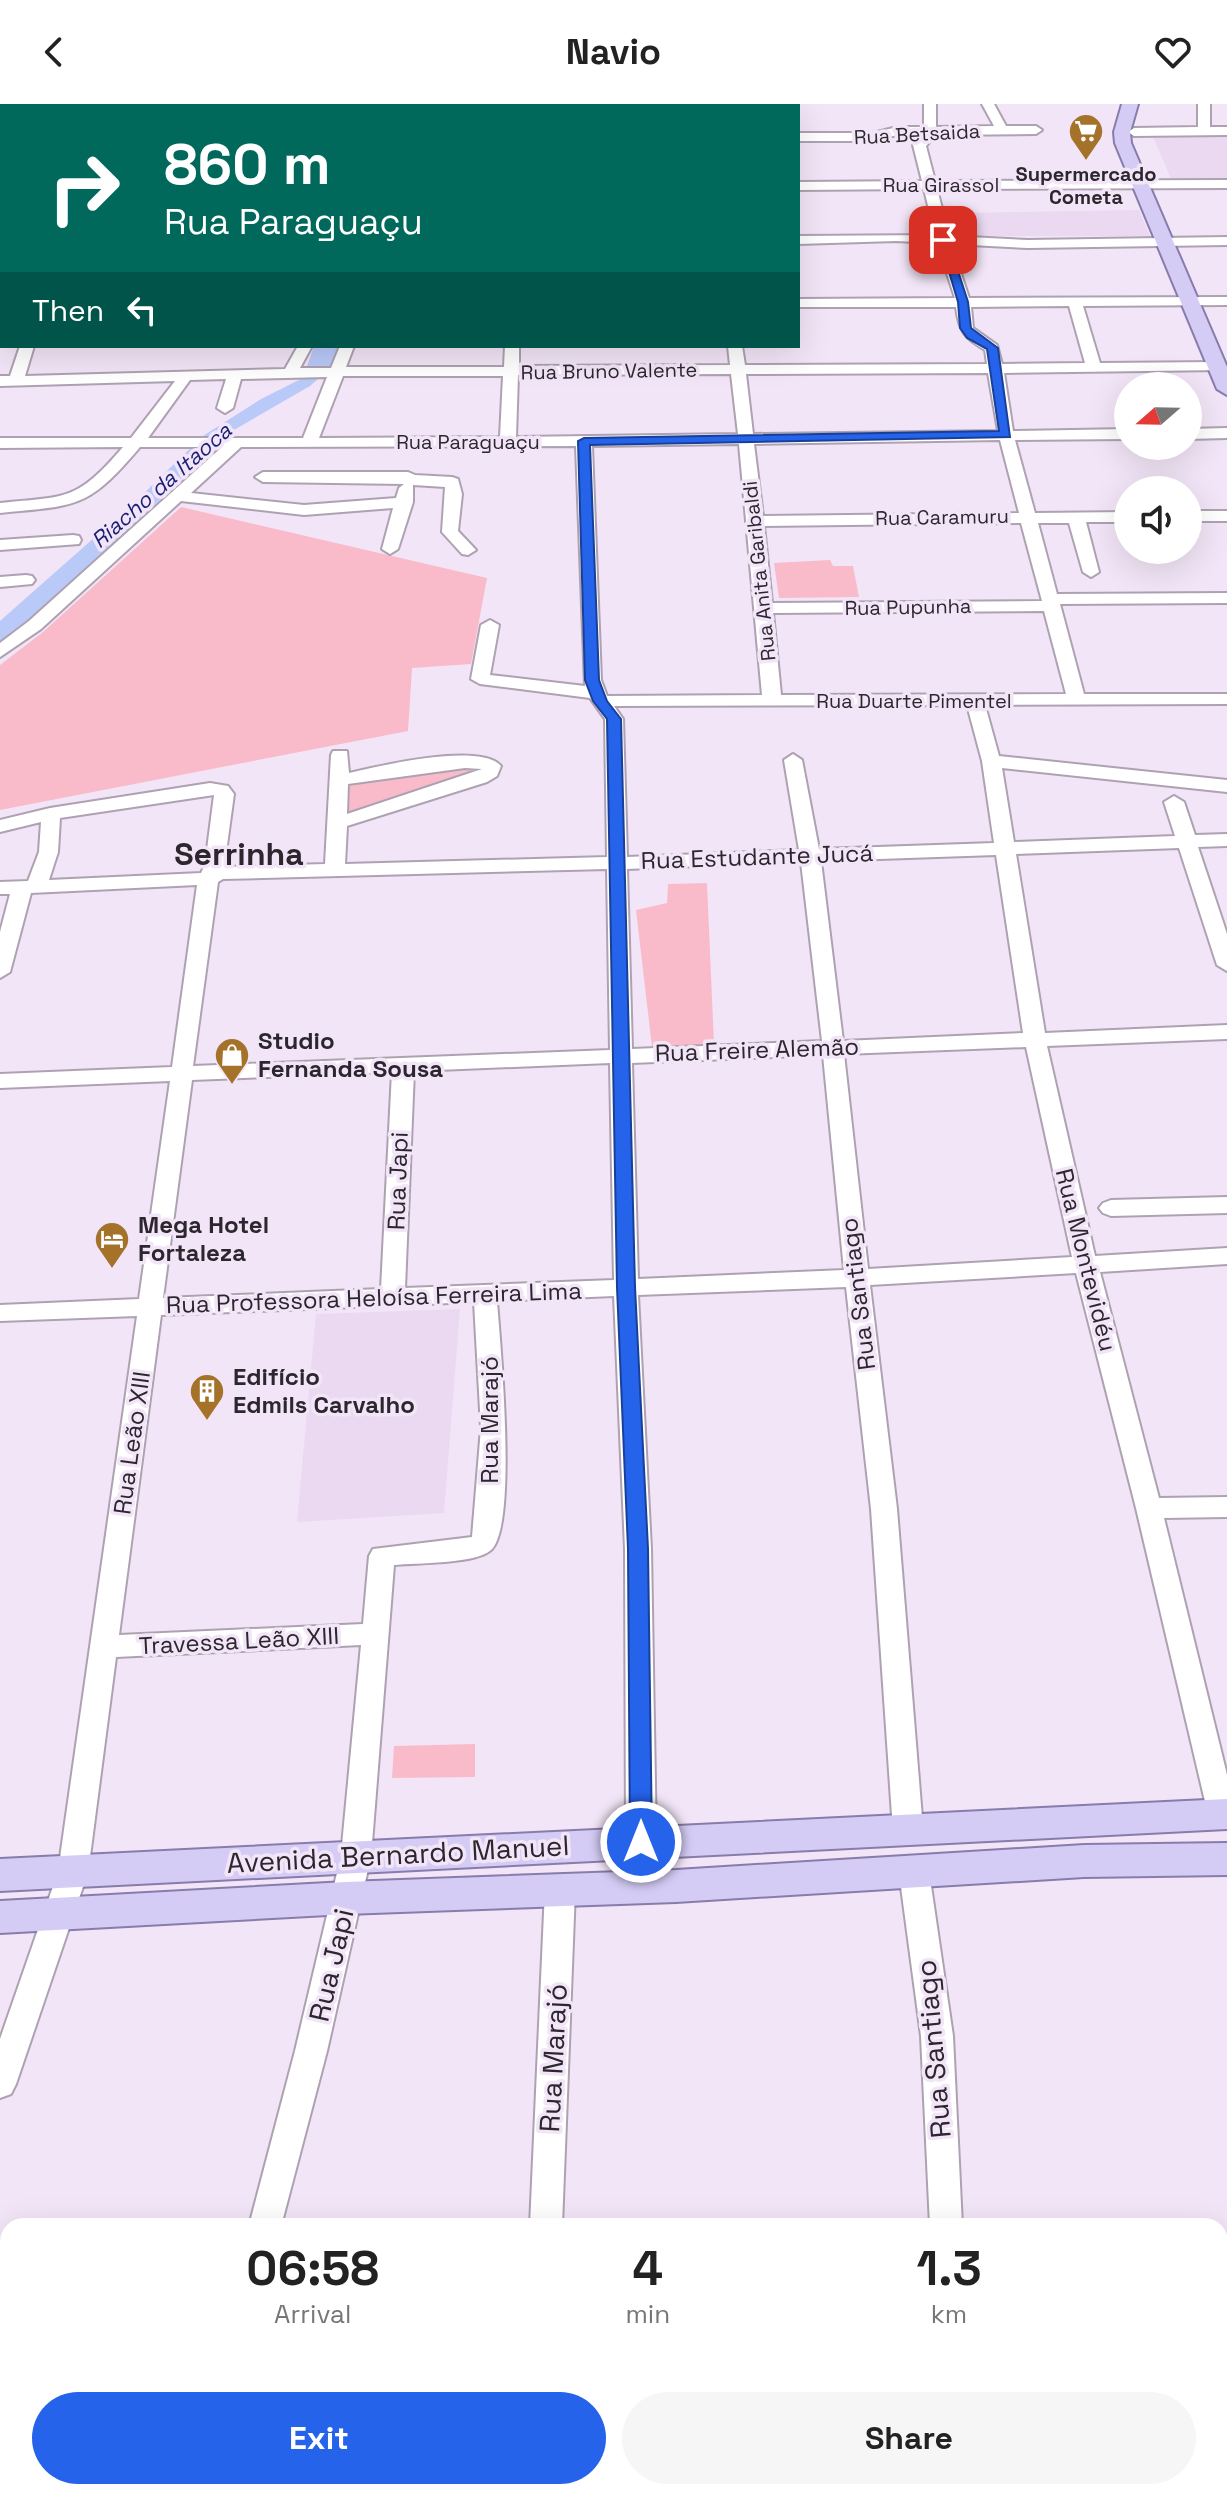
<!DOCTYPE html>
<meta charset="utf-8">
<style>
body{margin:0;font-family:"Space Grotesk",sans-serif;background:#f6f6f6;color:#222;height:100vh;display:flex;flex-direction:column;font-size:30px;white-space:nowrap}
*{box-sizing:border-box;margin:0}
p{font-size:26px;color:#767676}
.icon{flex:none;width:44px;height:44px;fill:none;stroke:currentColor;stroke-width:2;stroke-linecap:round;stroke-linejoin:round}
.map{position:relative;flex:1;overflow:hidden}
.drawer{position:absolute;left:0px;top:2114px;width:1228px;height:282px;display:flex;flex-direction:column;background:#fff;border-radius:24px 24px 0 0;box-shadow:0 8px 32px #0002}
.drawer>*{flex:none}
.hud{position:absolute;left:0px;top:0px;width:800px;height:244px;box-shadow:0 8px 32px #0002;background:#00695c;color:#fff;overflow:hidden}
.needle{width:52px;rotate:250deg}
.buttons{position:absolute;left:1114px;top:268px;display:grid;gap:16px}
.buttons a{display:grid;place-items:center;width:88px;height:88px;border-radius:50%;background:#fff;box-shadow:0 8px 32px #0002;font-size:40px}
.pin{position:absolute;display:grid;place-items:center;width:68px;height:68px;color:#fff;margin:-34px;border-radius:16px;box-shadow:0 4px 12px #0006}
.me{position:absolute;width:88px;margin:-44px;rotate:0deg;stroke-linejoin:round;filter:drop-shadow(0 0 6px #0008)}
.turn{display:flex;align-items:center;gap:28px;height:168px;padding:0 32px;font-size:36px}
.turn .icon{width:104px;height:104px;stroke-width:2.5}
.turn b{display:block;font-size:56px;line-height:68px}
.then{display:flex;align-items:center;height:76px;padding:0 32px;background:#0003;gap:16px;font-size:30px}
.eta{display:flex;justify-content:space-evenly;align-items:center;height:136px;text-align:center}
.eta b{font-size:48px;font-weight:700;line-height:56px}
.button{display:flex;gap:16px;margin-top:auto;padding:16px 32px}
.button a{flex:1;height:92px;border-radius:48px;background:#2563eb;color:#fff;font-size:32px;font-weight:700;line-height:92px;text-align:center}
.button a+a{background:#f6f6f6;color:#222}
header{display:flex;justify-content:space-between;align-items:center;height:104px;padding:0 32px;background:#fff;font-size:36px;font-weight:700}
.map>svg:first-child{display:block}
.built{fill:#ebd9f2}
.green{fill:#f9bbca}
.forest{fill:#e98da6}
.water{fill:#b9c9f8}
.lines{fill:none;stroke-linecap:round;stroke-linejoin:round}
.stream{stroke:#b9c9f8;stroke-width:4}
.minor-casing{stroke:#aea2b2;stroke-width:4}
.major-casing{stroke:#877cab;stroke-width:4}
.minor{fill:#fff;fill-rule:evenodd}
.major{fill:#d4ccf5;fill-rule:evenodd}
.route{fill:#2563eb;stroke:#184099;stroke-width:2}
.labels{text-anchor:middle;stroke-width:7;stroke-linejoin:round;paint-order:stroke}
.far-street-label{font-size:20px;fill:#2c272e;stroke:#f2e5f7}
.far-poi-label{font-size:20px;font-weight:bold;fill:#2c272e;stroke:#f2e5f7}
.far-water-label{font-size:22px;font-style:italic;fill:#171e74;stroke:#f2e5f7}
.street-label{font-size:24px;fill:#2c272e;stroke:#f2e5f7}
.poi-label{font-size:24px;font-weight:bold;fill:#2c272e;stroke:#f2e5f7;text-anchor:start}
.near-street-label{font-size:28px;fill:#2c272e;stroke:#f2e5f7}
.district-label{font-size:32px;font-weight:bold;fill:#2c272e;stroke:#f2e5f7}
</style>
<header><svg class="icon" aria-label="back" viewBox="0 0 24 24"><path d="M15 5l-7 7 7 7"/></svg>Navio<svg class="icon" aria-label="heart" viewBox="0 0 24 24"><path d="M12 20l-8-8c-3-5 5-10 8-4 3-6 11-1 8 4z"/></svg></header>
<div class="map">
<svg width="1227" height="2395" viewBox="0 0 1227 2395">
<rect width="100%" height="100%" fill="#f2e5f7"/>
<path class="built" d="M1227,32V77H1172L1153,33Z
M1139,106L1150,132H967L957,109Z
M460,1205L444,1409L297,1418L316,1210Z"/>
<path class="green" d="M181,403L487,474L471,560L412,564L408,627L0,706V561L43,528Z
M830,456L833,462H853L859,493L779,494L774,459Z
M475,663L461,674L348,710L350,675Z
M707,779L714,940L652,943L636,806L667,799L668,780Z
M475,1640V1673L392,1674L394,1642Z"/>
<path class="forest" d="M0,0H601L2,2L0,217Z"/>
<path class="water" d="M314,242H342L334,261L310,282L220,334L175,382L0,542V517L138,395L203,332L261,295L303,274Z"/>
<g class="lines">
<path class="stream" d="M369,2L374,0"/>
<g class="minor-casing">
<path id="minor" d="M703,0H715V2H703Z
M924,0H936V23L994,22L982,0H994L1006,22H1036L1042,26L1036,30L936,31L926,42L935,77L1227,76V84L937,85L949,132L1028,136L1227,133V141L1028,144L951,140L969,194L1227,193V201L1083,202L1100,259L1218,258L1223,260V266L1004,269L1013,327L1128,325V335L1015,336L1035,409L1128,408V418H1086L1099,468L1091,473L1083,468L1069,419H1038L1057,490L1227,489V499L1060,500L1084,590H1227V600L985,601L999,652L1227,676V688L1002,664L1014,738L1175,732L1164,698L1174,692L1184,698L1195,731L1227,730V742L1198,743L1227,830V867L1217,861L1179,744L1016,750L1045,929L1227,921V935L1047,942L1095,1152L1227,1144V1160L1100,1168L1159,1394L1227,1393V1413L1164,1414L1227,1671V1720L1212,1719L1208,1710L1136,1404L1076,1169L870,1181L897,1405L923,1726L918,1735L908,1738L898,1735L893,1726L871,1405L846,1183L638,1191L651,1445L656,1738L651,1747L641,1750L631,1747L626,1738L625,1445L614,1192L497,1197C500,1238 518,1422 491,1446C476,1460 416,1459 394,1461L371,1752L327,1947L281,2122H249L295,1947L341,1752L361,1541L116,1553L88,1768L16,1980L11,1990L0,1994V1935L58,1768L137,1212L0,1217V1201L139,1195L170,977L0,984V970L172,963L197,781L31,789L10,868L0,874V828L10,790H0V778L28,777L39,748L41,718L0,728V716L50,704L210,679L228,682L234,690L224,763L325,760L331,651L333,647H347L349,669C379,662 480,638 501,662L497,672L487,678L347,722L345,760L607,753L605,615L590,594L480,580L471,575L481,521L490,516L499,521L490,571L585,582L576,342L241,343L191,389L304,401L396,394L399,384L404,380L263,378L255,373L263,368H408L415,371L452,373L458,375L462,390L458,427L476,446L468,451L462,450L442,428L445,383L413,381V398L398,445L390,450L382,445L393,404L304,411L181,397L41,525L0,553V539L29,517L222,343H140C87,406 77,401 0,409V399C67,392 76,398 123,343L0,344V334H131L175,277L0,282V272H10L20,242H34L25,272L285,265L298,242H312L300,264H331L340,242H354L346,263H504L505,242H519V262L730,261L728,242H742L745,261L987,260L985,246C964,234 959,227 956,203H798V195L955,194L937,139L896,137L798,140V132L935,131L924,85L798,86V78L922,77L913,41L922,31H897L873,37H798V29H873L897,23H924ZM1069,202L1085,259L1002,260L997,241L973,224L971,203ZM988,269L998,327L753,330L746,270ZM731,270L738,330L516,333L518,271ZM343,272H503L500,333L319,334ZM327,273L303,334H148L190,276L226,275L217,304L225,309L233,304L241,275ZM1000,336L1019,409L763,412L754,340ZM739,340L762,591L607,592L601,576L592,342ZM1021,419L1042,497L772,499L764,422ZM1044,507L1066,590L781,591L773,509ZM967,601L982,657L994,739L819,745L802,656L793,650L784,656L799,746L627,753L623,615L614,602ZM465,664L482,665L347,710L348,680ZM214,691L205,761L201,769L49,776L58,748L60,714ZM996,751L1023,929L843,937L821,757ZM801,758L822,937L632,945L627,765ZM607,765L610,946L193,962L218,778L223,775ZM1026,943L1072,1153L868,1165L844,950ZM823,951L844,1166L638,1175L632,959ZM610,959L614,1176L405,1184L414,967ZM392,968L381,1185L163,1194L192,976ZM474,1198L481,1324L472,1433L373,1445L369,1452L363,1520L119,1531L161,1211Z
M1198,0H1210V23H1227V31L1134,32L1128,28L1134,24L1198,23Z
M0,222H2V230H0Z
M1227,324V334L1188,335V325Z
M1188,407H1227V417H1188Z
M73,431L79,432L81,436L79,440L0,446V436Z
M26,471L32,472L35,476L32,480L0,483V473Z
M1227,1093V1109L1111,1112L1103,1109L1099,1104L1103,1099L1111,1096Z
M914,1755L924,1759L929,1768L953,1932L962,2122H930L921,1932L899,1768L904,1759Z
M560,1773L570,1777L575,1786L562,2122H530L545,1786L550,1777Z
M1220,2182H1227V2284L1220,2281Z
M8,2243V2277L0,2278V2244Z
M184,2388H220L219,2395H183Z
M531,2388H567L566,2395H530Z
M875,2388H911V2395H875Z"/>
</g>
<g class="major-casing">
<path id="major" d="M1122,0H1138L1130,28L1131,39L1227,263V291L1217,285L1115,39L1114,28Z
M1227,1695V1725L0,1787V1755Z
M1227,1739V1771L1084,1773L676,1798L346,1810L0,1829V1797L346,1778L676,1766L1084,1741Z"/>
</g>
<use href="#minor" class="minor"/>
<use href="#major" class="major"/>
</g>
<path class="route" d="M939,134L948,136L968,198L971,224L998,244L1010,333L590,341L599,576L607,597L621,615L635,1183L648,1445L652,1738L649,1745L641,1748L633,1745L630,1738L628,1445L617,1183L607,615L593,597L585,576L578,337L584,334L999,327L987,245L967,234L960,224L958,198Z"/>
<defs>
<g id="supermarket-pin" transform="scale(1.8)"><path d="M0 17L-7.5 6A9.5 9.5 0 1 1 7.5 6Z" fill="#a57229" stroke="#f2e5f7"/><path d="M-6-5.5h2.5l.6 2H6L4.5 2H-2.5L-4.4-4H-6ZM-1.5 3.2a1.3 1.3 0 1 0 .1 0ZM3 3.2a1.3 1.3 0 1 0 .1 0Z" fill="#fff"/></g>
<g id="shop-pin" transform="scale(1.8)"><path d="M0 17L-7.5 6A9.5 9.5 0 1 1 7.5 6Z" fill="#a57229" stroke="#f2e5f7"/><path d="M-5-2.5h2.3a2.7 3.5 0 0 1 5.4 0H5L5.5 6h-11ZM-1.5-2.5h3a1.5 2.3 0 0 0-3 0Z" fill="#fff"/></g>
<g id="hotel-pin" transform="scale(1.8)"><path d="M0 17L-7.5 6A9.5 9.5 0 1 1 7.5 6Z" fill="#a57229" stroke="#f2e5f7"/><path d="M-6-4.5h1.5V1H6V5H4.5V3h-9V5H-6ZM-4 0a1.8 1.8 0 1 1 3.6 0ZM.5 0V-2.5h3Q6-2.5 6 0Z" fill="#fff"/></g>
<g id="building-pin" transform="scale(1.8)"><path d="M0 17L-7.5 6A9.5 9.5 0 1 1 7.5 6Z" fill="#a57229" stroke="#f2e5f7"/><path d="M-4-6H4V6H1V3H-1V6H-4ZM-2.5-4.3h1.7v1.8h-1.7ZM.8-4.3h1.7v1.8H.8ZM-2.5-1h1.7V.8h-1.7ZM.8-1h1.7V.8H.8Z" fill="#fff"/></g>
</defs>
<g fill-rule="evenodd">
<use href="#supermarket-pin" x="1086" y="27"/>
<use href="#shop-pin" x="232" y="951"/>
<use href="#hotel-pin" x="112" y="1135"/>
<use href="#building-pin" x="207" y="1287"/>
</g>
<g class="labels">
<g class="far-street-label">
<text transform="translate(917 30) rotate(-3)" y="7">Rua Betsaida</text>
<text x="941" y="88">Rua Girassol</text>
<text transform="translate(609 267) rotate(-1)" y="7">Rua Bruno Valente</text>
<text x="468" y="345">Rua Paraguaçu</text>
<text transform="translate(942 413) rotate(-1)" y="7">Rua Caramuru</text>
<text transform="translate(759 467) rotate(-96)" y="7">Rua Anita Garibaldi</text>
<text transform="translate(908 503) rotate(-1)" y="7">Rua Pupunha</text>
<text x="914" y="604">Rua Duarte Pimentel</text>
</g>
<g class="far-poi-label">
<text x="1086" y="77">Supermercado<tspan x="1086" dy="23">Cometa</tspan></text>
</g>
<g class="far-water-label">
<text transform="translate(161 381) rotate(-41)" y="8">Riacho da Itaoca</text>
</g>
<g class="street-label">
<text transform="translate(757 753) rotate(-2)" y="8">Rua Estudante Jucá</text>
<text transform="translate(757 946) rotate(-2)" y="8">Rua Freire Alemão</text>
<text transform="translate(398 1077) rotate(-88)" y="8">Rua Japi</text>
<text transform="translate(1086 1156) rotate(76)" y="8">Rua Montevidéu</text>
<text transform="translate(858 1190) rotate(-97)" y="8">Rua Santiago</text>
<text transform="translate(374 1194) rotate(-2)" y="8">Rua Professora Heloísa Ferreira Lima</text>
<text transform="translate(490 1316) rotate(-90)" y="8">Rua Marajó</text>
<text transform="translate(132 1339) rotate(-82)" y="8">Rua Leão XIII</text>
<text transform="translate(239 1537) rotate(-3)" y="8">Travessa Leão XIII</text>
</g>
<g class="poi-label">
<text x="258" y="945">Studio<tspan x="258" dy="28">Fernanda Sousa</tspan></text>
<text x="138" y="1129">Mega Hotel<tspan x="138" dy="28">Fortaleza</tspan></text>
<text x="233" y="1281">Edifício<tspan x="233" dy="28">Edmils Carvalho</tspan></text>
</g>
<g class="near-street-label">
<text transform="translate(398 1750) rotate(-3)" y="10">Avenida Bernardo Manuel</text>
<text transform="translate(331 1861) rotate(-77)" y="10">Rua Japi</text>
<text transform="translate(933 1945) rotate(-95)" y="10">Rua Santiago</text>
<text transform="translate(553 1954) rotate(-87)" y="10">Rua Marajó</text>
</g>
<g class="district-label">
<text x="239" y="761">Serrinha</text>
</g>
</g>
</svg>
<div class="buttons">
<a><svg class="needle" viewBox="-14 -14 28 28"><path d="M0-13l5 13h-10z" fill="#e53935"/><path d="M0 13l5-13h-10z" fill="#767676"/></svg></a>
<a><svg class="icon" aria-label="sound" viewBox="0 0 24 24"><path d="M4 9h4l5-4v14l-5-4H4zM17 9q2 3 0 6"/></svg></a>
</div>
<div class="pin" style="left:943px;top:136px;background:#d93025"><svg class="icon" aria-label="arrive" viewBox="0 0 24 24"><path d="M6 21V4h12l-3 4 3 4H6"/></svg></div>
<svg class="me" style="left:641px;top:1738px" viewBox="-20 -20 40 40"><circle r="17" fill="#2563eb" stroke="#fff" stroke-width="3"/><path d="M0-11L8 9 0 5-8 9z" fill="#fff"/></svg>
<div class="hud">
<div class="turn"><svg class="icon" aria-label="right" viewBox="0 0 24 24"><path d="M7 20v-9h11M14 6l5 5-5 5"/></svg><div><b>860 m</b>Rua Paraguaçu</div></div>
<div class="then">Then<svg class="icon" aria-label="left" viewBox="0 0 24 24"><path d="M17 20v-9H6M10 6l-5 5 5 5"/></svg></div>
</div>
<section class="drawer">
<div class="eta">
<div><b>06:58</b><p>Arrival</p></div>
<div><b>4</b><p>min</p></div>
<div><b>1.3</b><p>km</p></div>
</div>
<div class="button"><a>Exit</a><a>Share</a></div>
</section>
</div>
